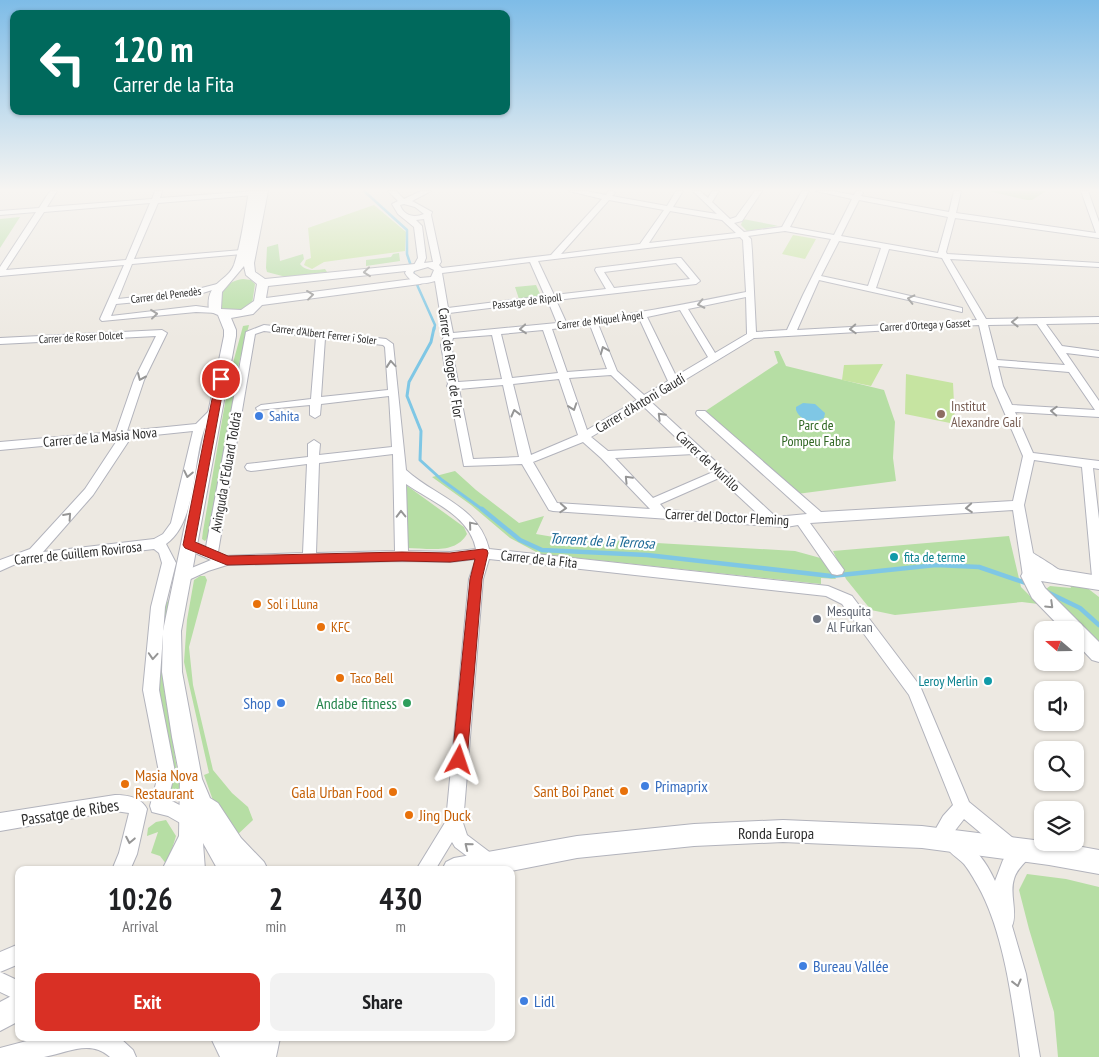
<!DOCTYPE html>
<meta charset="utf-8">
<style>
body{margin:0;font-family:"PT Sans Narrow",sans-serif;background:#f2f2f2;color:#202124;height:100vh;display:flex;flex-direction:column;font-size:19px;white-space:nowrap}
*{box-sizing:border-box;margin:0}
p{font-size:16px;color:#757577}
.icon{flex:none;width:28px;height:28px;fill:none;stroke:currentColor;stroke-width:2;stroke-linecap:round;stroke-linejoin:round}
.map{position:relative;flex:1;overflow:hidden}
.sheet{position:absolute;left:15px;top:866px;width:500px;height:175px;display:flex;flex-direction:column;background:#fff;border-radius:10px;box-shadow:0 1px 4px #0004}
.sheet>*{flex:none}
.hud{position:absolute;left:10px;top:10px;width:500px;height:105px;border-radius:10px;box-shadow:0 1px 4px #0004;background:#00695c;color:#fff;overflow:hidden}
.needle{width:32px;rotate:290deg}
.tools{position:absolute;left:1034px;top:621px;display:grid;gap:10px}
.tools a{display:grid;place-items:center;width:50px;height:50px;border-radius:10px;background:#fff;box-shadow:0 1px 4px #0004;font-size:25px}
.pin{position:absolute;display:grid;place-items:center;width:42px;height:42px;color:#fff;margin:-21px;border:2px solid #fff;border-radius:50%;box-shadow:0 1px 5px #0007}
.me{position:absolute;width:55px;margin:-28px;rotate:5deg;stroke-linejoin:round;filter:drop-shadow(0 0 4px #0008)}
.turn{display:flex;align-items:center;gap:18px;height:105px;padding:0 20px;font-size:22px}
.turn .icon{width:65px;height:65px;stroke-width:2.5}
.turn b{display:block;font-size:35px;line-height:42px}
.eta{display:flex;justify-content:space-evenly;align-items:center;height:85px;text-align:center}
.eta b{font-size:30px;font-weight:700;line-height:35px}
.cta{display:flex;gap:10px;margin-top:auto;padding:10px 20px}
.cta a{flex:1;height:58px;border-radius:10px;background:#d93025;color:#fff;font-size:20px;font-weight:700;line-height:58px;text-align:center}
.cta a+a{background:#f2f2f2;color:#202124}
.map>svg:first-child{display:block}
.green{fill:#b6dea4}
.pitch{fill:#c6e4a1}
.water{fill:#7fc7e5}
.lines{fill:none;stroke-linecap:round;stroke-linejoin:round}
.stream-far2{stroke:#7fc7e5;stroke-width:2.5}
.stream-far1{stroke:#7fc7e5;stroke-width:3}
.stream{stroke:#7fc7e5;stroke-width:4.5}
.minor-casing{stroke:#b2b3bc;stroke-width:2}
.tertiary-casing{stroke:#b2b3bc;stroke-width:2}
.minor{fill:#fff;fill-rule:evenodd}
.tertiary{fill:#fff;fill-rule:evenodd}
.oneway{stroke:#969696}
.route{fill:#d93025;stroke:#8d1f18}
.education-dot{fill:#8d6e63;stroke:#fff;stroke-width:2}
.shop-dot{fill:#3f7fe0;stroke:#fff;stroke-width:2}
.culture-dot{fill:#0f9aa8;stroke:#fff;stroke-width:2}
.food-dot{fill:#e8710a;stroke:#fff;stroke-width:2}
.worship-dot{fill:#6b7280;stroke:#fff;stroke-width:2}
.leisure-dot{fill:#2e9e5b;stroke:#fff;stroke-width:2}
.labels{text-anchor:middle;stroke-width:4.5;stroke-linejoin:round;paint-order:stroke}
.far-street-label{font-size:11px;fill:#2e2e2e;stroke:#fff}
.street-label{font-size:14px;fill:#2e2e2e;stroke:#fff}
.education-label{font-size:14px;fill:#785e54;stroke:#fff;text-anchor:start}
.shop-label{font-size:14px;fill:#366cbe;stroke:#fff;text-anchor:start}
.park-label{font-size:14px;fill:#2f6622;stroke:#fff}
.culture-label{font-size:14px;fill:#0d838f;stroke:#fff;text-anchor:start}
.food-label{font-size:14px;fill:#c56008;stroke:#fff;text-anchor:start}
.worship-label{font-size:14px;fill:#5b616d;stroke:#fff;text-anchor:start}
.water-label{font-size:15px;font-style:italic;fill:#1b6895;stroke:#fff}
.near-shop-label{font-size:16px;fill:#366cbe;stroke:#fff;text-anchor:start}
.near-leisure-label{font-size:16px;fill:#27864d;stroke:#fff;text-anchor:end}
.near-food-label{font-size:16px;fill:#c56008;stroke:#fff;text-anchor:start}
.near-street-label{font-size:16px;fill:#2e2e2e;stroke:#fff}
</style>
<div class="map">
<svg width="1099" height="1057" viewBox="0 0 1099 1057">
<rect width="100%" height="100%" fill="#ede9e2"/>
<path class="green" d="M988,191H1046L1032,200H1027Z
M20,217L0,248V219Z
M743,219L774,225L778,226L747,231L741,225Z
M278,244L280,261L303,254L304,259L300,264C306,272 316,270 325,269L327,272L286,277L267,272L266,268L267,247Z
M399,253L400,261L366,266V260L391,257L393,254Z
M243,279L251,280L255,284L252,304L244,310L223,311L220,308C221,290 225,282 243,279Z
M536,285L541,296L519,299L515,287Z
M249,325L237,371L228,441L208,537L205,541L202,539L203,531L230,374L243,326Z
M774,351H779L786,366L884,390L895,422L893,458L896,481L797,494L704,412L778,363Z
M455,471L476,490L519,523L544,516L536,534L571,540V538L795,551L824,559L836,579L821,578V584L540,554L510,538L471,505L432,477Z
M406,485L464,527L467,534C455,555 427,548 407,548Z
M1009,536L1021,587L1038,604L1022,602L895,615L871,610L846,579L833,551Z
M200,576H205L207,580L189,647L193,685L213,770L232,793L248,807L253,820L235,837L215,806L204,775L209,773L184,662L187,620L194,580Z
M1070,585L1086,587L1099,597V644L1046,589L1050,586L1071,588Z
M172,594L162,660L165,695L182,800L168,791L158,684L161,613Z
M166,820L176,836L167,865L160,856L151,853L158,832L147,836L148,828L156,822Z
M1027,874L1066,879L1099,887V1057H1058L1054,1012L1029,929L1019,890Z"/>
<path class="pitch" d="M374,205L406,232L405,251L324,262L312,269L304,265L306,260L311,258L308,228Z
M793,235L816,239L805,259L782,254Z
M883,364L871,386L842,380L844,365Z
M906,374L953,383L955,424L905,414Z"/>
<path class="water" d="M803,403L815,404L825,413L824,418C814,424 800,421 796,410V407Z"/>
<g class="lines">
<path class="stream-far2" d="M364,191L407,230V254L418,287L435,325L434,330"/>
<path class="stream-far1" d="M434,328L431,342L409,382L407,396L421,431L420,460L442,480L483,510"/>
<path class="stream" d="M482,509L520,540L542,550L647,555L831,576L936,565L979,567L1029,584
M1047,592L1080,608L1099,625"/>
<g class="minor-casing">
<path id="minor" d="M50,191H57L47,207L152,199L155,191H162L160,198L257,191L258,193L254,195L158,203L134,259L242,250L246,252L242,254L132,264L118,299L190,291L221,283L225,286L190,297L116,304L111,316L196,306L218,309V313L196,312L102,321L100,319L124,265L0,276V267L36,212L0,215V211L39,208ZM150,203L126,260L6,270L44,212Z
M388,191H396L404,199L421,191H431L412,201L432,212L431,215L441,262L439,265L442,268L551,255L602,199L569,191H586L606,195L608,191H613L615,193L612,196L667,206L676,191H683L673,207L717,214L693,191H700L708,198L712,191H719L712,202L730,219L736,217L755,191H762L742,221L734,223L744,232L782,227L802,191H809L790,227L834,235L852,199L816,191H832L854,195L856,191H861L863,193L861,196L949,212L954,191H961L956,213L1096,233L1081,191H1088L1099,222V238L955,218L946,252L947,254L1099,263V267L950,259L986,319L1099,317V323L1046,324L1062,346L1099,351V357L1066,353L1099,401V417L1015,412L1033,453L1099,461V469L1093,468L1099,519V582L1094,581L1092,577L1082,467L1034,460L1024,505L1033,553C1039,557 1061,570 1064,574L1062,578L1057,579L1035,569L1037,576L1035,580L1030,581L1025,580L1023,576L1013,510L810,523L844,570L842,574L837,575L832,574L798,525L786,527L553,511L549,510L522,464L464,466L449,388L447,386L448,384L441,345L444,336L435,281C422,285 412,285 405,273L408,267L414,265L418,258L414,227L398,214L392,204L398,201ZM609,200L664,210L640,244L561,254ZM859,200L948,217L938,253L841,236ZM404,204L415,207L424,214C414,218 404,216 400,205ZM670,211L722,220L736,233L649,243ZM424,219L433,262H432L424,263L426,258L422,226L416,220ZM785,231L831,239L803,295L787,330L756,332L752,251L751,239L748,236ZM740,237L743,240L746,292C686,304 627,316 566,322L556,300L696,284L700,281L681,258H678L596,268L595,270L606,289L554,295L538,261ZM839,241L881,248L868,286L821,276ZM889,249L942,258L977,320L797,330L819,280L962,312V308L876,288ZM530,262L545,296L448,308L442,273ZM676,263L690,279L614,288L604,272ZM428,267L434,270L431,277L420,278L413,273L414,271ZM746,297L747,334L715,353L688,309ZM548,301L557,323L453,333L449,313ZM680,310L708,357L676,376L647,317ZM639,318L668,381L644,395L617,371L598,324ZM1037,324L1065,365L997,360L988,325ZM590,325L607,369L567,372L552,329ZM979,325L993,386L1023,456L1013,501L821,512L705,411H697L696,413L697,415L807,514L776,517L650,401L754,338ZM543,330L558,373L512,378L501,334ZM492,335L502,379L458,382L451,345L453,338ZM998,366L1069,372L1095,410L1012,405L1003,386ZM611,375L637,400L587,430L569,378ZM559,379L578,435L531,455L513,384ZM503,385L519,457L473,459L459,389ZM643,406L686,447L608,451L591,437ZM583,442L601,458L650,509L557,503L533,462ZM694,454L713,472L653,498L615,458ZM719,478L760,516L665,510L660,504Z
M264,325L386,339L393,344L406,470C434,496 479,506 489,549L828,586L852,596L920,686L969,802L1013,838L1016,844L1014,848L1025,841L1031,844L1034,850C1029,861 1017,867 1014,879C1009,894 1018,912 1012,926L1026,974L1040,1057H1020C1013,1005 1004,932 978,886C974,879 969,870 964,864C957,857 949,853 945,845L939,848L933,845L930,839L943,816L953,805L909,695L842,604L826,596L489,559L483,579L463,823L467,835L496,857L499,863L495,870L484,869L455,847L452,842L435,870H416L446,821L469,579L476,559L450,562L402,561L227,565L208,571L182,583L177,582L175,578L177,574L211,560L184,548L183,545L184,542L189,540L206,547L246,332ZM264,331L316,337L311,399L261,405L256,408L257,410L310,405V415L315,418L320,415L321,404L389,396L392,447L319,455L320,444L314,440L308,444V457L247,464L245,467L247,470L251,471L307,464L303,553L224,556L218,552L255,334ZM325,338L383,345L385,347L388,390L321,397ZM393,454L395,551L316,553L319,463ZM406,484C432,502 469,515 476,549L450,552L408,551ZM964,819L1001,850L1007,853L1010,851L1003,860L995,881C987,863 973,843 954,835L950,837Z
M162,330L167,333L144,380L127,431L196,424L212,408L216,407L221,410C216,417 206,423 204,430C192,464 197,522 166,544L176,563L165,607L159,690L175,772L168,799L195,813L198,819L195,825L189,828L168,816L152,812L150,806L159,772L143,690L151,607L162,563L159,553L154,549L25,564L20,562L0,571V560L30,549L85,489L116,442V439L0,450V442L116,432L134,380L156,336L0,344V338ZM193,431L171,523L163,534L154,539L43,552L93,495L128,442L126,438Z
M115,795C127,795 141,797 147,809L137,854L130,870H112L119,853L129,813L115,811L0,831V813Z
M19,944V964L0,972V952Z
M0,972L19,981V1001L0,992Z
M38,1038H120L133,1050L136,1057H110C90,1039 67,1053 44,1057C30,1057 14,1057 0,1057V1048Z"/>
</g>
<g class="tertiary-casing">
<path id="tertiary" d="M249,191H268L254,263L255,272L265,279L415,264L420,267L415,270L268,286L266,298L420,278L426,281L420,284L262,305L253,314L231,318L236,330V336L181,631L182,672L202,779L210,798L218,803L241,838L264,862L268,870H218L203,843L205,870H162L179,836L180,778L172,737L162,672L163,631L224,336V330L218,315L209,311C205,281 227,283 234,265C241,244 245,214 249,191ZM244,266L246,275L257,284L254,301L241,310L221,309L222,292Z
M1043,567L1099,576V590L1041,581L1045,588L1099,642V662L1092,660L1075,642V630H1063L1032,598L1021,576L1024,571Z
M783,820L922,826L1042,841V842H1055L1099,850V874L1049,865L922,848L783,842L694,846L577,858L511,871L442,870L446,862L454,858L577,836L694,824Z
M19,992V1021L0,1031V1002Z
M211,1038H280L276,1057H220Z"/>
</g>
<use href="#minor" class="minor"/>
<use href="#tertiary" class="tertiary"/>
</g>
<defs><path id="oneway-chevron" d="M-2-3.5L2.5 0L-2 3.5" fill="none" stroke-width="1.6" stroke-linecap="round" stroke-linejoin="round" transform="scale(1.25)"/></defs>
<g class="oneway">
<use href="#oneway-chevron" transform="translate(367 272) rotate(174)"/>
<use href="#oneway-chevron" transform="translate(310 295) rotate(-7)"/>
<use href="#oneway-chevron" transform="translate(911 299) rotate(-167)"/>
<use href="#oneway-chevron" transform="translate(701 304) rotate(168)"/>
<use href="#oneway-chevron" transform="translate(154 314) rotate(-6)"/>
<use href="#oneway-chevron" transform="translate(1015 322) rotate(179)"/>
<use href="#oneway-chevron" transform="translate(523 329) rotate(175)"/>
<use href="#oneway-chevron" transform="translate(853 329) rotate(177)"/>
<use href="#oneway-chevron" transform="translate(604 350) rotate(-112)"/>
<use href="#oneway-chevron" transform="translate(391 364) rotate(-95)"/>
<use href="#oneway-chevron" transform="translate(141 377) rotate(114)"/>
<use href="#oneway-chevron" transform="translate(573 407) rotate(71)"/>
<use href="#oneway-chevron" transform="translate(1054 411) rotate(-177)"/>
<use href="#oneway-chevron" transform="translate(515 413) rotate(-104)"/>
<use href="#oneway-chevron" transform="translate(661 416) rotate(-135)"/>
<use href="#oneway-chevron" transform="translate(188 474) rotate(102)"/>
<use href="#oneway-chevron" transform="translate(628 479) rotate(-134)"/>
<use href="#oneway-chevron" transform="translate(563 508) rotate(3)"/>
<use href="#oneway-chevron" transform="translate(969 508) rotate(176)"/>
<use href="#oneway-chevron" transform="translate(401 514) rotate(-91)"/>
<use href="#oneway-chevron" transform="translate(68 516) rotate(-48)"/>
<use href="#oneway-chevron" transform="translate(472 525) rotate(-130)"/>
<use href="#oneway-chevron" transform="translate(1050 605) rotate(44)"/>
<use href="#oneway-chevron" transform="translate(153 656) rotate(94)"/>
<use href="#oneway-chevron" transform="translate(130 840) rotate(101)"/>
<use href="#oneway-chevron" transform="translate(468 846) rotate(-141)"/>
<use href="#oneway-chevron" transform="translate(1017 983) rotate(76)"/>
</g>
<linearGradient id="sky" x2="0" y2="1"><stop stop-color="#7ebce7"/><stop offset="0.56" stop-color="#f7f5f2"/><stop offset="1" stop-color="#f7f5f2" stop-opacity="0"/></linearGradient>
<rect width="1099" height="339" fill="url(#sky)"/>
<path class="route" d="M221,376L225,379L195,542L228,556L402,552L450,553L483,549L487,550L488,553L482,579L467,760L465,765L459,767L454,765L452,760L470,579L475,559L450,562L402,561L227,565L185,548L183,545L216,379Z"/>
<circle class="education-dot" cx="941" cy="414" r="5"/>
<g class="shop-dot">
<circle cx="259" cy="416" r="5"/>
<circle cx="281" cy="703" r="5"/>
<circle cx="645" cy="786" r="5"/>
<circle cx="803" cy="966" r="5"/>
<circle cx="524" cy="1001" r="5"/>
</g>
<g class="culture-dot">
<circle cx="894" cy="557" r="5"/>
<circle cx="988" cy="681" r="5"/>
</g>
<g class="food-dot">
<circle cx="257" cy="604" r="5"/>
<circle cx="321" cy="627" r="5"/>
<circle cx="340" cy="678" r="5"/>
<circle cx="125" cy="784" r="5"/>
<circle cx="624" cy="791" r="5"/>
<circle cx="393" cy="792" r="5"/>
<circle cx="409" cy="815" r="5"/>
</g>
<circle class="worship-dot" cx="817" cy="619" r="5"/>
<circle class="leisure-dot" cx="407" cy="703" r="5"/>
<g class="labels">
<g class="far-street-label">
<text transform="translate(166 295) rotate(-7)" y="4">Carrer del Penedès</text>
<text transform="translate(527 301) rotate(-7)" y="4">Passatge de Ripoll</text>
<text transform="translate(600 320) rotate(-7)" y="4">Carrer de Miquel Àngel</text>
<text transform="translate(925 325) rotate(-3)" y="4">Carrer d'Ortega y Gasset</text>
<text transform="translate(324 334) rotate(7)" y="4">Carrer d'Albert Ferrer i Soler</text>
<text transform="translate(81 337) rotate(-3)" y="4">Carrer de Roser Dolcet</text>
</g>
<g class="street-label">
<text transform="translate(451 363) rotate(82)" y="5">Carrer de Roger de Flor</text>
<text transform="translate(640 403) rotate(-31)" y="5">Carrer d'Antoni Gaudí</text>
<text transform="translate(100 437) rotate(-5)" y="5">Carrer de la Masia Nova</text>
<text transform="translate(708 461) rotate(43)" y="5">Carrer de Murillo</text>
<text transform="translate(226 472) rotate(-80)" y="5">Avinguda d'Eduard Toldrà</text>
<text transform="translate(727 517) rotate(3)" y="5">Carrer del Doctor Fleming</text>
<text transform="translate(78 553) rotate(-6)" y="5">Carrer de Guillem Rovirosa</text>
<text transform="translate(539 559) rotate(6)" y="5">Carrer de la Fita</text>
</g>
<g class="education-label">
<text x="951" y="411">Institut<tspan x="951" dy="16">Alexandre Galí</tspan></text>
</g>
<g class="shop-label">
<text x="269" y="421">Sahita</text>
</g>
<g class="park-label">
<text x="816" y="430">Parc de<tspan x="816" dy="16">Pompeu Fabra</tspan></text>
</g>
<g class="culture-label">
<text x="904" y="562">fita de terme</text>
<text x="978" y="686" text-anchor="end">Leroy Merlin</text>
</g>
<g class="food-label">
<text x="267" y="609">Sol i Lluna</text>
<text x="331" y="632">KFC</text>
<text x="350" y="683">Taco Bell</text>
</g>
<g class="worship-label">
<text x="827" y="616">Mesquita<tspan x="827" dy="16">Al Furkan</tspan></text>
</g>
<g class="water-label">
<text transform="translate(602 541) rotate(3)" y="5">Torrent de la Terrosa</text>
</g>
<g class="near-shop-label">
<text x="271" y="709" text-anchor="end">Shop</text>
<text x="655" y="792">Primaprix</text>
<text x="813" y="972">Bureau Vallée</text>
<text x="534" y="1007">Lidl</text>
</g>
<g class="near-leisure-label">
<text x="397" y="709">Andabe fitness</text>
</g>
<g class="near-food-label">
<text x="135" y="781">Masia Nova<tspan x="135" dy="18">Restaurant</tspan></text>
<text x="614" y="797" text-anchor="end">Sant Boi Panet</text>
<text x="383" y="798" text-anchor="end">Gala Urban Food</text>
<text x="419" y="821">Jing Duck</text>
</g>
<g class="near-street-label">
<text transform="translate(70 812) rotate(-9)" y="6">Passatge de Ribes</text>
<text x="776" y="839">Ronda Europa</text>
</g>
</g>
</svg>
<div class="tools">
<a><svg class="needle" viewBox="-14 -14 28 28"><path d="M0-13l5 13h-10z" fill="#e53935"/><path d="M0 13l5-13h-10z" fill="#757577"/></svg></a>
<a><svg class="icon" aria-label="sound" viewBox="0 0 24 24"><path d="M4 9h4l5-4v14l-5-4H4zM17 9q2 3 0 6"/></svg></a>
<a><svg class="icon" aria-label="search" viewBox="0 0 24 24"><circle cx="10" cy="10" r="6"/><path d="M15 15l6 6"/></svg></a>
<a><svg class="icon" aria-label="layers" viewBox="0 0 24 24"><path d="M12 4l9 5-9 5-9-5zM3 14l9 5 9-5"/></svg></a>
</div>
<div class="pin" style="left:221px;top:379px;background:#d93025"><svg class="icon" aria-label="arrive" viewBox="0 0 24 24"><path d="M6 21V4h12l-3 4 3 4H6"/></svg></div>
<svg class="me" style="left:459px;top:760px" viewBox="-20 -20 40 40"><path d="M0-17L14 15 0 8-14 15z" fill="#d93025" stroke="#fff" stroke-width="4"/></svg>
<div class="hud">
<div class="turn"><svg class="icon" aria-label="left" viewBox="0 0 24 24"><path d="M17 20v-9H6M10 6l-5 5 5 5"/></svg><div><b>120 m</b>Carrer de la Fita</div></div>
</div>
<section class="sheet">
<div class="eta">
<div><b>10:26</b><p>Arrival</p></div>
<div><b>2</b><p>min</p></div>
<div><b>430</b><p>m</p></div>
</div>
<div class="cta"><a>Exit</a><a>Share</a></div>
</section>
</div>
